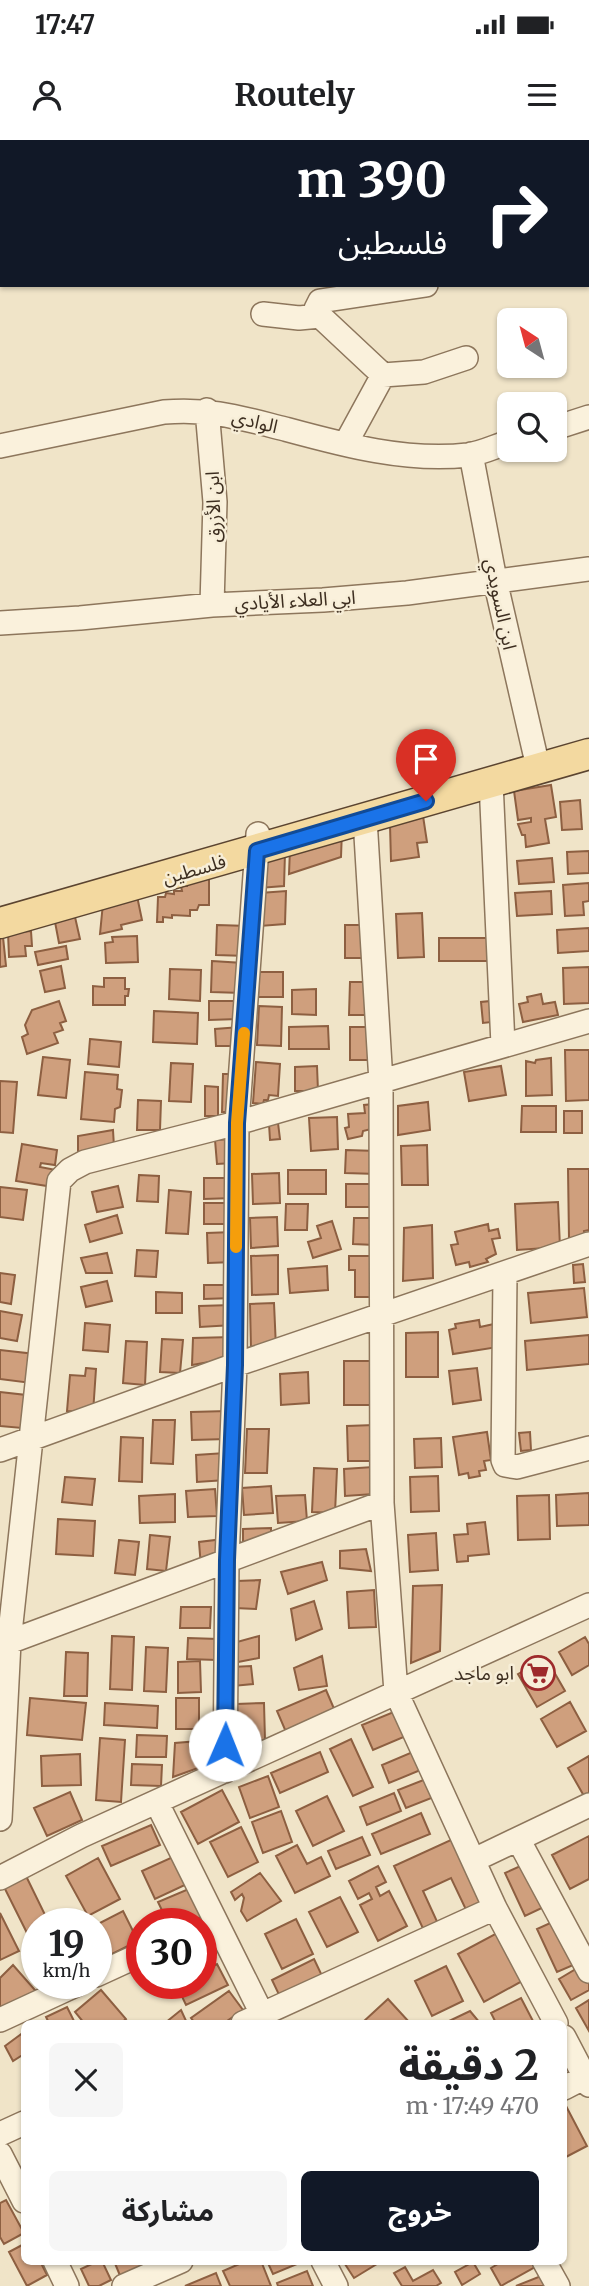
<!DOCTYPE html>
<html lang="ar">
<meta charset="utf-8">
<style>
body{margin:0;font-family:Merriweather,"Noto Sans Arabic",serif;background:#f6f6f6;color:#202124;direction:rtl;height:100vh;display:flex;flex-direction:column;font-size:26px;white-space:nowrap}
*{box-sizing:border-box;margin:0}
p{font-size:23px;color:#757577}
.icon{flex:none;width:38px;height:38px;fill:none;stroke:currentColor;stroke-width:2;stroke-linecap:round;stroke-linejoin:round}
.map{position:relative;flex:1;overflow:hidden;direction:ltr}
.side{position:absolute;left:21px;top:1880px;width:546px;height:245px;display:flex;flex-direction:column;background:#fff;border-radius:10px;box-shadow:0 2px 5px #0004;direction:rtl}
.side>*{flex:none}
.hud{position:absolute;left:0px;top:0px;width:590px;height:147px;box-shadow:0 2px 5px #0004;direction:rtl;background:#111827;color:#fff;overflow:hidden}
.needle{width:46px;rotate:324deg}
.fabs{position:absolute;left:497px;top:168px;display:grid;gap:14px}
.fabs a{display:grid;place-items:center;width:70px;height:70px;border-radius:10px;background:#fff;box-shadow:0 2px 5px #0004;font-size:35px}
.speed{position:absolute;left:21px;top:1768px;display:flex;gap:14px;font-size:35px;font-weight:700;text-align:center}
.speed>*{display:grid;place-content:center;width:91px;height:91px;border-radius:50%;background:#fff;box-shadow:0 2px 5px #0004;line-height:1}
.speed small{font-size:18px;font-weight:400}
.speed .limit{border:10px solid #d22;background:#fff;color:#111}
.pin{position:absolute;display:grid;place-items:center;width:60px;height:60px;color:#fff;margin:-72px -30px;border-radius:50% 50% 50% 0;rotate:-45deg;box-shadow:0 0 7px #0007}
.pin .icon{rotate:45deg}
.me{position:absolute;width:77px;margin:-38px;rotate:1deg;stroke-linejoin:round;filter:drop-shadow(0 0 5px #0008)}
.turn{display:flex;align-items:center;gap:24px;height:147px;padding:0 28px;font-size:32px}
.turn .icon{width:91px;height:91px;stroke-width:2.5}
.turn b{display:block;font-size:49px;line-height:60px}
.round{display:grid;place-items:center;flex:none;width:74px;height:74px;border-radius:10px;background:#f6f6f6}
.head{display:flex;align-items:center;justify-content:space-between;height:119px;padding:0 28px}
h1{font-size:42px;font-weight:700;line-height:52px}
.cta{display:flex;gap:14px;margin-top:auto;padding:14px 28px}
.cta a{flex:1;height:80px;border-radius:10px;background:#111827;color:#fff;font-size:28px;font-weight:700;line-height:80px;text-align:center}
.cta a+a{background:#f6f6f6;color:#202124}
.status{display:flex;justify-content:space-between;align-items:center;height:49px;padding:0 35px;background:#fff;direction:ltr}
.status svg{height:19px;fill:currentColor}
header{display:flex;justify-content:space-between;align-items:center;height:91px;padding:0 28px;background:#fff;font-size:32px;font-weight:700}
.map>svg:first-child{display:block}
.building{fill:#cf9f7d;stroke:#8d5f41;stroke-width:2}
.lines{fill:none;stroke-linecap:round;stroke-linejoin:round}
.minor-casing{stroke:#8d765c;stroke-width:26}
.major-casing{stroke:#5b4430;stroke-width:33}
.minor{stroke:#faf1dc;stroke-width:23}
.major{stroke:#f3d9a0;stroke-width:30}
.route-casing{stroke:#114b97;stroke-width:18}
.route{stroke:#1a73e8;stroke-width:12}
.slow{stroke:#f59e0b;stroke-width:12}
.labels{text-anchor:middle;stroke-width:5;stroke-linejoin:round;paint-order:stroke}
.street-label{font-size:19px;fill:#3d2e20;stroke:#f7eed8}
.poi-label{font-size:19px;fill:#3d2e20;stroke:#f7eed8;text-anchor:end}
</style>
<div class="status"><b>17:47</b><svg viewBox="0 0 49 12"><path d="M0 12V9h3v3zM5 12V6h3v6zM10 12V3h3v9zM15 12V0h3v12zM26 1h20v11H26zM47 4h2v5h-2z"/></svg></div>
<header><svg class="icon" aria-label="menu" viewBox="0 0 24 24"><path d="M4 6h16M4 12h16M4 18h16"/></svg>Routely<svg class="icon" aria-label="person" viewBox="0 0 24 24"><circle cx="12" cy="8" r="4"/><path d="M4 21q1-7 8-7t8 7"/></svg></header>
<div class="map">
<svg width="589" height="2146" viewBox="0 0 589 2146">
<rect width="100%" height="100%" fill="#f0e4c8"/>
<path class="building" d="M551,645L556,677L545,679L549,703L526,707L525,695H522L518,684L531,682V678L518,680L514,651Z
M580,660L582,689L562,690L560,662Z
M423,676L427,702L417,703L419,717L391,721L390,685Z
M342,690L341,717L289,734L290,709Z
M589,711V733L568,734L567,712Z
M285,713L284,746L259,748L260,715Z
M552,718L554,742L519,744L517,721Z
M197,738H209V765H199L197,770H190V776L172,775V778L163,777V782H157L158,757H165L166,753L174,754V751H182L181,746H187V742H197Z
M589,743V761L583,762L584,775L565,776L563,745Z
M286,751L285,784L260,786V753Z
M551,751L552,774L517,776L515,753Z
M137,756L142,780L121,785L122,789L100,794L103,763Z
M422,773L424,817L398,818L396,774Z
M75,777L80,799L59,803L55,782Z
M217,785L248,786L247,816L216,815Z
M345,785H368L367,818H345Z
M589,788V811L558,813L557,790Z
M31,791L32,806H25L26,816L9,817L8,793Z
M137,796L138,822L106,823L105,803L113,802L112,797Z
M0,797H3L6,826L0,827Z
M439,798H494V821H439Z
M66,806L68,819L38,825L35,812Z
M212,821L243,823L242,853L211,852Z
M61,826L65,848L45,852L40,831Z
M589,827V863L564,864L563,828Z
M170,829L201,830L200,861L169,859Z
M259,832H283V857H258Z
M104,838H125V849H129L128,856H125V865H93V846L104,847Z
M350,842H372V875H349Z
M498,848L500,881L483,883L481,862L490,861L489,849Z
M316,849V875L292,874V850Z
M541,854L543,864L555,862L558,875L523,882L519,864L528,862L527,857Z
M59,861L66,881L60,883L63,890L54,893L58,903L27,914L22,897L28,894L25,885L32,870Z
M209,861H238V879L209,880Z
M259,866L282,867L281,906L257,905Z
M154,871L198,873L197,904L153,902Z
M328,886L329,909H289V887Z
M240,887L241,906H216L215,889Z
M350,887H373L372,920H350Z
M90,899L121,902L119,927L88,924Z
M565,910H589V960L566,961Z
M43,917L70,920L66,958L38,955Z
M551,918L552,955L526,956V921L535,923L536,920Z
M256,922L280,924L278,956L269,955L268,960H264L263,964L253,963Z
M171,923L193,924L191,962L169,961Z
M317,926L318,951H295V927Z
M501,926L506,955L469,961L464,932Z
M85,932L118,935L117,949L122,950L120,967L115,969L114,982L81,979Z
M223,934H236L235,972H222Z
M0,941L17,942L13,993L0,992Z
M205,946L218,947V976H205Z
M138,960L161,961L160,990H137Z
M428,962L430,990L398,995V966Z
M373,964L375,988L363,991L362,996L348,999L345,988L349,987L348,974L365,973L364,965Z
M522,966H556V992H521Z
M564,971H582V993H564Z
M337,977L338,1009L311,1011L309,978Z
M278,983L280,999L270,1000L269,984Z
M113,990L114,1007L78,1014V996Z
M232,999L233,1023L217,1024L215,1000Z
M22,1004L57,1010L55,1025L41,1023L40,1027L56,1030L53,1047L16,1041Z
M427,1005L428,1045H402L401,1006Z
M346,1010L377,1011V1034L345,1033Z
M568,1029H589V1090L584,1091L585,1098H569Z
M288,1030H326V1054H288Z
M279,1033L280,1063L253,1064L252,1034Z
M139,1035L159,1036L158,1062L137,1061Z
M204,1038H234V1058L204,1059Z
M346,1044H378L377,1067H346Z
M118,1046L123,1067L97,1072L92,1052Z
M0,1047L27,1050L23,1080L0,1077Z
M169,1050L191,1052L188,1094L166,1093Z
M558,1062L560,1107L517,1110L515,1064Z
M204,1063H234V1084H204Z
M286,1064H308L307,1090H285Z
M117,1075L122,1093L90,1102L85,1085Z
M277,1077L278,1106L251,1108L250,1078Z
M354,1078H376L375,1105L353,1104Z
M332,1081L341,1109L313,1118L308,1102L321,1098L317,1086Z
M488,1084L489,1091L498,1089L500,1098L492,1099L496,1114L486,1119L488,1122L470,1127L469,1122L456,1125L451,1105L458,1104L455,1092Z
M432,1085L433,1138L403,1141L404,1088Z
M233,1092L234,1122L208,1123L207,1093Z
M137,1110L158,1111L156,1137L135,1136Z
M107,1113L112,1133H86L81,1118Z
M278,1115V1154L252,1155L251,1116Z
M349,1116H370L378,1157H355V1130H349Z
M583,1124L585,1142L574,1143L573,1125Z
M327,1126L328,1150L290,1153L288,1129Z
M0,1133L15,1135L11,1164L0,1162Z
M107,1141L112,1161L86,1167L81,1147Z
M204,1145H232L233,1158L204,1159Z
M584,1148L587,1177L531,1183L528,1153Z
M156,1152L182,1153V1173H156Z
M274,1163L276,1208L251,1209L250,1164Z
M232,1165L233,1185L200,1187L199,1166Z
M0,1171L22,1175L17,1201L0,1198Z
M479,1180L480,1187L494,1184L498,1207L453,1214L449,1190L456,1188L455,1184Z
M85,1183L110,1185L108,1212L83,1210Z
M438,1192V1237H406V1193Z
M589,1195V1224L527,1230L525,1201Z
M232,1197V1218L192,1225L193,1198Z
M162,1199L183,1200L180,1233L160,1232Z
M126,1201L147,1202L145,1245L123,1243Z
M0,1210L35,1214L31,1243L0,1239Z
M344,1221H376L377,1265H344Z
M86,1228L96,1229L93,1273L67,1271L70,1235L85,1236Z
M477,1228L481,1260L453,1264L449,1231Z
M308,1232L309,1263L281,1265L280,1234Z
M0,1252L26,1255L22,1288L0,1286Z
M227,1271V1299L192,1300L191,1272Z
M153,1280H175L173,1324L151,1323Z
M374,1285L375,1321H348L347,1286Z
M247,1289H269L267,1333H245Z
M487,1292L491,1320L484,1321L486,1330L479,1331L480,1336L469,1338L468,1333L459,1335L453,1297Z
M530,1292L531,1310L521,1311L519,1293Z
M121,1297L143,1298L142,1342L119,1341Z
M441,1298L442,1327L415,1328L414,1299Z
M225,1313L226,1340L197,1342L196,1315Z
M373,1327L374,1354L345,1356L344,1329Z
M314,1328L337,1329L335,1373L312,1372Z
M438,1336L439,1371L411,1372L410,1337Z
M65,1337L95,1339L92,1365L62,1362Z
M271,1346L273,1373L244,1375L242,1348Z
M215,1349L217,1376L188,1377L186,1351Z
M589,1353V1385L557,1386L556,1355Z
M175,1354V1382L140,1383L139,1356Z
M305,1355L307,1381L278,1383L276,1356Z
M549,1355L550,1399L518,1400L517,1356Z
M58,1379L95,1381L93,1416L56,1414Z
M485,1382L489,1414L468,1416V1421L457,1422L454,1395L468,1394L467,1384Z
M271,1388V1401L243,1402V1389Z
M436,1393L438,1430L410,1432L408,1395Z
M150,1395L170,1397L166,1431L147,1429Z
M224,1399V1418L201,1427L199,1402Z
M119,1400L139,1402L135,1435L115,1433Z
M366,1409L371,1431L340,1428V1411Z
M322,1422L327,1440L288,1454L281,1432Z
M260,1440L256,1469L235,1468L237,1441Z
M442,1445L440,1511L411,1523L413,1446Z
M374,1450L376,1487L349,1488L347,1452Z
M314,1461L322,1489L296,1500L291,1469Z
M181,1467H211L210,1488H180Z
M112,1496L134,1497L132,1550L110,1549Z
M259,1496V1518L238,1522L237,1502Z
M585,1497L589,1504V1525L572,1535L559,1512Z
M188,1498L218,1499L217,1520L187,1519Z
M146,1507L168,1508L166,1552L144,1551Z
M66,1512L88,1513L87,1556H64Z
M322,1516L327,1546L299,1550L294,1528Z
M546,1518L565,1551L537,1567L518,1534Z
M200,1521L201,1552L178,1553V1522Z
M251,1526L253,1544L233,1546L232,1527Z
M326,1550L335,1571L286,1592L277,1571Z
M30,1558L86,1563L82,1600L27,1595Z
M176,1558H199V1589H176Z
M570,1562L586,1591L557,1607L541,1579Z
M105,1563L158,1566L157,1588L104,1585Z
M264,1563L265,1600L238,1601L237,1564Z
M396,1571L406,1596L373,1610L362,1585Z
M137,1595L167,1596L166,1617H136Z
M100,1598L125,1600L121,1662L96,1660Z
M351,1599L373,1647L353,1656L330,1609Z
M211,1600L212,1623L173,1637L175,1603Z
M415,1611L423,1629L389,1643L382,1625Z
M320,1612L328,1632L280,1653L271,1633Z
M80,1614L81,1645L42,1646L41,1616Z
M589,1616V1653L584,1656L568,1628Z
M132,1624L162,1625L161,1646L131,1645Z
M268,1636L279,1667L250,1678L239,1647Z
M426,1639L434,1657L406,1668L398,1650Z
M222,1650L239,1682L198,1704L181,1672Z
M70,1652L82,1680L47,1696L34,1668Z
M394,1653L401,1671L367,1685L360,1667Z
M327,1656L344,1691L313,1706L296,1671Z
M281,1671L292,1702L263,1713L252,1682Z
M421,1673L430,1694L381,1714L372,1694Z
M151,1685L160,1705L111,1726L102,1706Z
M241,1687L258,1722L228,1737L210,1702Z
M589,1696V1739L570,1749L552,1715Z
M362,1697L370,1715L336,1729L328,1711Z
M453,1699L485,1769L469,1776L451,1738L423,1751L440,1788L426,1795L394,1726Z
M297,1705L307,1724L321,1717L330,1736L295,1753L276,1716Z
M175,1716L187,1744L155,1759L142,1731Z
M98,1718L120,1759L88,1776L66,1736Z
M527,1723L546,1766L525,1776L505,1733Z
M378,1726L386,1742L376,1747L380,1756L389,1751L407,1786L378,1801L360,1765L372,1759L369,1753L358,1759L349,1741Z
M260,1733L281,1761L247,1781L241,1771L244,1758L242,1754L235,1760L231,1752Z
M26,1736L49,1783H37V1800L32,1803L4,1747Z
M191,1748L203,1776L188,1783H168L158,1762Z
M340,1757L358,1792L327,1807L309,1772Z
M123,1771L138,1801L110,1815L96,1785Z
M0,1773L19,1811L0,1820Z
M296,1779L313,1814L282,1829L265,1794Z
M559,1779L578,1823L557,1832L537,1789Z
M202,1788L215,1817L201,1823V1789Z
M499,1792L524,1840L484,1862L458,1814Z
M314,1819L324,1840L282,1861L272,1840Z
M217,1824L228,1845L186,1865L176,1844L201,1843V1832Z
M13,1825L42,1858L0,1876V1838Z
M446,1826L463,1861L432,1876L415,1841Z
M581,1826L589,1841V1850L571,1860L559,1839Z
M101,1850L126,1879L121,1883H84L75,1872Z
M229,1851L243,1870L224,1883H195L191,1878Z
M521,1858L534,1883H496L491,1873Z
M388,1859L410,1883H364L363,1882Z
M589,1860V1891L576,1868Z
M67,1867L75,1883H49L46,1877Z
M181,1870L187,1883H165Z
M470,1871L480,1883H445Z
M24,1892V1914L13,1921L5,1906Z
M566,1966L587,2006L564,2018V1967Z
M6,2060L24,2093L4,2104L0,2097V2063Z
M24,2104V2121H40L47,2135L27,2146L9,2112Z
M98,2121H102L111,2140L99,2146H89L81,2129Z
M114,2121H153L121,2138Z
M246,2121H261L271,2146H230L223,2131Z
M267,2121H301L302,2122L273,2134Z
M343,2121H379L380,2122L354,2138Z
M503,2121H532L535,2127L501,2146L491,2128Z
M473,2122L480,2134L462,2145L455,2132Z
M405,2127L413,2141L433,2130L441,2143L436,2146H402L394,2133Z
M307,2131L313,2146H278L277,2143Z
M216,2133L221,2146H185Z
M541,2136L545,2146H516Z"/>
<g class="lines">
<g class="minor-casing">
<path id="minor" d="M107,0V2
M160,2L163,0
M0,83L2,82
M263,174L299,178L320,176L383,235
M320,176L316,169L320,161L426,145
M207,270L215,362L212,465
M555,288L589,277
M346,303L383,235L424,232L466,218
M0,306L164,272C210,268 241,278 285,289C344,305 406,322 468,315C482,313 496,306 509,302
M471,314L495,440L535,614
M0,483L80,478L212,465L323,460L407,453L589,429
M491,642L503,905
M365,679L381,942L382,1363L396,1552L495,1768L556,1883
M505,1135L503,1320L505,1325L517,1327L589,1308
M0,1310L235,1225L589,1104
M9,1502L382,1363
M225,1631L227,1420L235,1225L237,983L258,694
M157,1663L262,1874
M0,1679L9,1502L59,1041L70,1030L85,1022L237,983L589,881
M518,1699L589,1831
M474,1720L589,1665
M0,1738L81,1696L589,1465
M96,1835L133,1818
M0,1880L80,1843
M243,1883L495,1768
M564,1897L589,1945
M564,1948L589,1935
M0,1994L24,1983
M0,2014L24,2061
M55,2121L67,2146
M323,2121L336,2146
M544,2121L558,2146
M124,2146L181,2121"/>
</g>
<g class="major-casing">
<path id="major" d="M0,783L589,614"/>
</g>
<use href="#minor" class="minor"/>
<use href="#major" class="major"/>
</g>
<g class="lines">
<g class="route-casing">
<path id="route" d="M225,1605L227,1420L235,1225L237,983L257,711L426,661"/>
</g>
<use href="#route" class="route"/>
<path class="slow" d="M236,1107L237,983L244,893"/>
</g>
<defs>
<g id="supermarket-ring" transform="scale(1.75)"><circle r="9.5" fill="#f7eed8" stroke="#9e2a2b" stroke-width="1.5"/><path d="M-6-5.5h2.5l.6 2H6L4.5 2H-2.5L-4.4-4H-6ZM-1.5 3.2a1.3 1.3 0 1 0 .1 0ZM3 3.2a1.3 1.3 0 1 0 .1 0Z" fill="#9e2a2b"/></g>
</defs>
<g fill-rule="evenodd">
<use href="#supermarket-ring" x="538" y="1533"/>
</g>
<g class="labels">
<g class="street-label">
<text transform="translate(255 281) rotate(14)" y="7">الوادي</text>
<text transform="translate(213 367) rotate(-92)" y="7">ابن الأزرق</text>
<text transform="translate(295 460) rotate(-3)" y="7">ابي العلاء الأيادي</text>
<text transform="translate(501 464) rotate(78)" y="7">ابن السويدي</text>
<text transform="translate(194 729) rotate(-16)" y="7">فلسطين</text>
</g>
<g class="poi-label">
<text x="514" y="1540">ابو ماجد</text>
</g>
</g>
</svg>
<div class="fabs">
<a><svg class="needle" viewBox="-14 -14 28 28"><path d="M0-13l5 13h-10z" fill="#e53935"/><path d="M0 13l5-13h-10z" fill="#757577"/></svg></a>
<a><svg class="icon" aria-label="search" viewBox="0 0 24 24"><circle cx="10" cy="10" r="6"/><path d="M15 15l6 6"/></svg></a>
</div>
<div class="speed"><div>19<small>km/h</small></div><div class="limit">30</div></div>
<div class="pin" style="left:426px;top:661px;background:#d93025"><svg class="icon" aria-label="arrive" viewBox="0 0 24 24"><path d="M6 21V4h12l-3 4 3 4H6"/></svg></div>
<svg class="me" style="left:225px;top:1605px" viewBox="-20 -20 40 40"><circle r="19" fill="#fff"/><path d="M0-13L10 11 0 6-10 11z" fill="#1a73e8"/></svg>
<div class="hud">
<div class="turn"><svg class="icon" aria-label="right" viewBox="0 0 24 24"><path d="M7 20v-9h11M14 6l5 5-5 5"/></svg><div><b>390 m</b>فلسطين</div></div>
</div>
<section class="side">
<div class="head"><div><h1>2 دقيقة</h1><p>470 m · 17:49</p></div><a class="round"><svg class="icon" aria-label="close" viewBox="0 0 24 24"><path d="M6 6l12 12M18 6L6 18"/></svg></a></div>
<div class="cta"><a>خروج</a><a>مشاركة</a></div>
</section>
</div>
